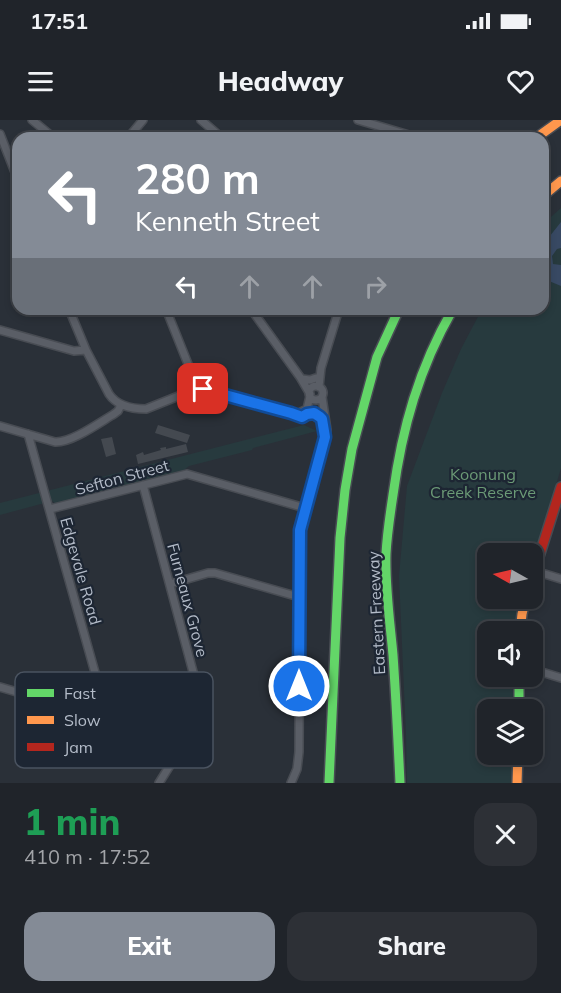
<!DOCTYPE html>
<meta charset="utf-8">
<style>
body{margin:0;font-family:Mulish,sans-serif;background:#2d3036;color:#f1f3f6;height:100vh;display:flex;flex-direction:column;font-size:22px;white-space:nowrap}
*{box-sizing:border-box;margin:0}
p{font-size:20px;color:#a2a4a8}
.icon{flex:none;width:33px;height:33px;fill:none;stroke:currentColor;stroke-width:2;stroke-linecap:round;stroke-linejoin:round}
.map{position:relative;height:663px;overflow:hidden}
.drawer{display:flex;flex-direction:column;background:#20242a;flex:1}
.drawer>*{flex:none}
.guide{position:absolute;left:12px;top:12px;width:537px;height:183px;border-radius:18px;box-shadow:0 3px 9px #0003,0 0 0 2px #3d4147;background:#848b96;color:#fff;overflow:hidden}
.needle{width:39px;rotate:278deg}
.fabs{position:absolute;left:477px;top:423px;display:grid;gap:12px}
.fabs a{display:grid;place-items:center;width:66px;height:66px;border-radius:12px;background:#20242a;box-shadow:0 3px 9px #0003,0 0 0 2px #3d4147;font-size:30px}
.pin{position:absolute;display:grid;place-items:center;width:51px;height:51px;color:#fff;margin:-26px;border-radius:12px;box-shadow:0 3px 9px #0006}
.me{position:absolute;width:66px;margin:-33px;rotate:0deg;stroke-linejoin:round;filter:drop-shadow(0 0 4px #0008)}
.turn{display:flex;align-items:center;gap:21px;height:126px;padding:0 24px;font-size:27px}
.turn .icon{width:78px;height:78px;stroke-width:2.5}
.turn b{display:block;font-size:42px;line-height:51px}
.lanes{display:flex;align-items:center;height:57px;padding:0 24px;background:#0003;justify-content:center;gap:30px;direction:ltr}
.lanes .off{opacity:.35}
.round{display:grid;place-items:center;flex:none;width:63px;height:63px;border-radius:18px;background:#2d3036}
.overview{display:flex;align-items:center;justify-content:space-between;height:102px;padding:0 24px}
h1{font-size:36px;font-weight:800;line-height:45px;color:#1e9e55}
.action{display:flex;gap:12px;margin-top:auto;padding:12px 24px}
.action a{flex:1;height:69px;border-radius:18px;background:#848b96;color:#fff;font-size:24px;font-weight:800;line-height:69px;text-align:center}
.action a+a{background:#2d3036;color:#f1f3f6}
.status{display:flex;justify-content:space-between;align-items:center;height:42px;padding:0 30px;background:#20242a;direction:ltr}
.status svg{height:16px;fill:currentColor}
header{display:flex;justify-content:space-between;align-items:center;height:78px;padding:0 24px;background:#20242a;font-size:27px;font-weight:800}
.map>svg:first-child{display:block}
.green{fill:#273a3e}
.water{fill:#384963}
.building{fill:#444950}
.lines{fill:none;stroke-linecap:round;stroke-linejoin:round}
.street-casing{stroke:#484c53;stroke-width:10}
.fast-casing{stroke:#484c53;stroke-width:12}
.slow-casing{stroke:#484c53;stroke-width:12}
.jam-casing{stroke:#484c53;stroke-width:12}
.street{stroke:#5a5e66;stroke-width:7}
.fast{stroke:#63d668;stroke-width:9}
.slow{stroke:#ff974d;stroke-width:9}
.jam{stroke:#b3261e;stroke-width:9}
.route-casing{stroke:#114b97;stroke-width:15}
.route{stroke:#1a73e8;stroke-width:10}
.labels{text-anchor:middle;stroke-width:4.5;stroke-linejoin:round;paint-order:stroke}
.park-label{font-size:16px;fill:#6b9a76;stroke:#1d2633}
.street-label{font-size:16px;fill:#b4bcc9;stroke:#1d2633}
.key{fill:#1d2633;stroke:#4a5360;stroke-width:1.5}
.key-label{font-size:16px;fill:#b4bcc9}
</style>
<div class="status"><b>17:51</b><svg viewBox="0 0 49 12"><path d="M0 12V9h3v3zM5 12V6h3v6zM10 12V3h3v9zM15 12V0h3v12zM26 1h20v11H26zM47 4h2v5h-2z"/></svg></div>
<header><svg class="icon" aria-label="menu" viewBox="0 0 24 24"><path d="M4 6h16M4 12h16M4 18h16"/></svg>Headway<svg class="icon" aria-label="heart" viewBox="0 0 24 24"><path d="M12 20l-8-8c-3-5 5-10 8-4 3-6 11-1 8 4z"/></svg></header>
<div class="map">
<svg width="561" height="663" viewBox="0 0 561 663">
<rect width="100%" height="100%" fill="#2a3038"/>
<path class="green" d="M561,88V348L533,443L532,434H488V478L522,479L516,499L515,511L488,512V556L514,557V589L488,590V634L513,635V663H407L406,615L399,456L407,366L442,273L461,229L482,189H543V104Z
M304,305L317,311L253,328L252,330L189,346L183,351L62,383L56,384L52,381L0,395V383Z"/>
<path class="water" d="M561,102V128L557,129L552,136L553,144L561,145V166L549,161H543V122L546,121Z"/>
<path class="building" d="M158,305L190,315L187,323L155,313Z
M112,317L116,334L106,337L101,319Z
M186,324L188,332L138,344L136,335L143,332L144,335L161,330L160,328L166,327V329Z"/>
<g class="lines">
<g class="street-casing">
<path id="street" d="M32,0L54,18
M201,0L222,18
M358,0L419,18
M0,14L18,60
M128,18L143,0
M69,189L86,230
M166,189L194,259L196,269
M251,189L300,257L310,274
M0,210L74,231L86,230L109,274C117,286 132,289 146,289L196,269H203L291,293L302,297C310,294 315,291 322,299
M302,259L310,260L316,258
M309 273a7 7 0 1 1 14 0a7 7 0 1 1-14 0Z
M319,267L321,248L339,189
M299,293L307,289L310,276
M0,306L55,322C71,323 99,303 114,294L118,291L121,285
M28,314L103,581L102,597
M143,365L203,589L199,599L159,663
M50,389L187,354L305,388
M535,451L561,459
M170,464L208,453H215L299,477
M532,549L561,558
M0,567L185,621
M291,663L297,649L299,632L300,410L327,310L322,277"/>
</g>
<g class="fast-casing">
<path id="fast" d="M519,556V590
M329,663L340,418L345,370L352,329L377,237L399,189
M400,663C398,620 396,578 393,535C390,502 385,468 386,434C387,414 390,395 393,375C402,308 419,248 453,189"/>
</g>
<g class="slow-casing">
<path id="slow" d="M536,18L561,0
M543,76L561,61
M520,512L522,494L526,478
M517,663L518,634"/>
</g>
<g class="jam-casing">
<path id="jam" d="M532,459L561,367"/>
</g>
<use href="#street" class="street"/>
<use href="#fast" class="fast"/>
<use href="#slow" class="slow"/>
<use href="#jam" class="jam"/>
</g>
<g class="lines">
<g class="route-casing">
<path id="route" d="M203,269L291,293L302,297L307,294L314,293L320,297L322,299L325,317L300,410L299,566"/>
</g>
<use href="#route" class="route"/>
</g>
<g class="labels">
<g class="park-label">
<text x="483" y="360">Koonung<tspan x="483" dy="18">Creek Reserve</tspan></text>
</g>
<g class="street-label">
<text transform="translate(122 357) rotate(-15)" y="6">Sefton Street</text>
<text transform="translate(81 451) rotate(74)" y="6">Edgevale Road</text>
<text transform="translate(188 480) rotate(75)" y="6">Furneaux Grove</text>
<text transform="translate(376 493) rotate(-93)" y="6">Eastern Freeway</text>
</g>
</g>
<rect x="15" y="552" width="198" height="96" rx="9" class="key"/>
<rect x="27" y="569" width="27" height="8" fill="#63d668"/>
<rect x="27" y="596" width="27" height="8" fill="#ff974d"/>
<rect x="27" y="623" width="27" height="8" fill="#b3261e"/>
<g class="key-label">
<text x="64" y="579">Fast</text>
<text x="64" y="606">Slow</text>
<text x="64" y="633">Jam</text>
</g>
</svg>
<div class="fabs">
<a><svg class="needle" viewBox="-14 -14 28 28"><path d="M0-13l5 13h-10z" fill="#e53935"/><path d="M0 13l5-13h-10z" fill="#a2a4a8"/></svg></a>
<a><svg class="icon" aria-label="sound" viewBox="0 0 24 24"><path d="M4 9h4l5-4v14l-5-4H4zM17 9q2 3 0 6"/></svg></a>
<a><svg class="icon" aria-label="layers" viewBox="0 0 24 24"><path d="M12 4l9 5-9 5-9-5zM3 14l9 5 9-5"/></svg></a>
</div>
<div class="pin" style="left:203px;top:269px;background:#d93025"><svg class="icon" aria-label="arrive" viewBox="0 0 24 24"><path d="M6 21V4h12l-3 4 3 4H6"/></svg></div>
<svg class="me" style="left:299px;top:566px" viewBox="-20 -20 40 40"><circle r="17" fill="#1a73e8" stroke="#fff" stroke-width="3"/><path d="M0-11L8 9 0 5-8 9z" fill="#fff"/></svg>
<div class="guide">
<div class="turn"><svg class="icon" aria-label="left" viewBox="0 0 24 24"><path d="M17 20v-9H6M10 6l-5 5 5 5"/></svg><div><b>280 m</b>Kenneth Street</div></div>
<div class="lanes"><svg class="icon" aria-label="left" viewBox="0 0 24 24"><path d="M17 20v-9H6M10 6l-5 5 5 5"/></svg><svg class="icon off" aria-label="ahead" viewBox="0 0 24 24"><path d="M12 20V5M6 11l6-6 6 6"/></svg><svg class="icon off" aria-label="ahead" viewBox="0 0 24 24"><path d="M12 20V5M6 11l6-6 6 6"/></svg><svg class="icon off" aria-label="right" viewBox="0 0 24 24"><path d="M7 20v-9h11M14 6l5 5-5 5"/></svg></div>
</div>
</div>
<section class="drawer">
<div class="overview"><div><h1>1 min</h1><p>410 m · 17:52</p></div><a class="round"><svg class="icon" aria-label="close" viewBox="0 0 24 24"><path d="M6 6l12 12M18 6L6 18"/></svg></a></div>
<div class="action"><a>Exit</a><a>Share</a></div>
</section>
